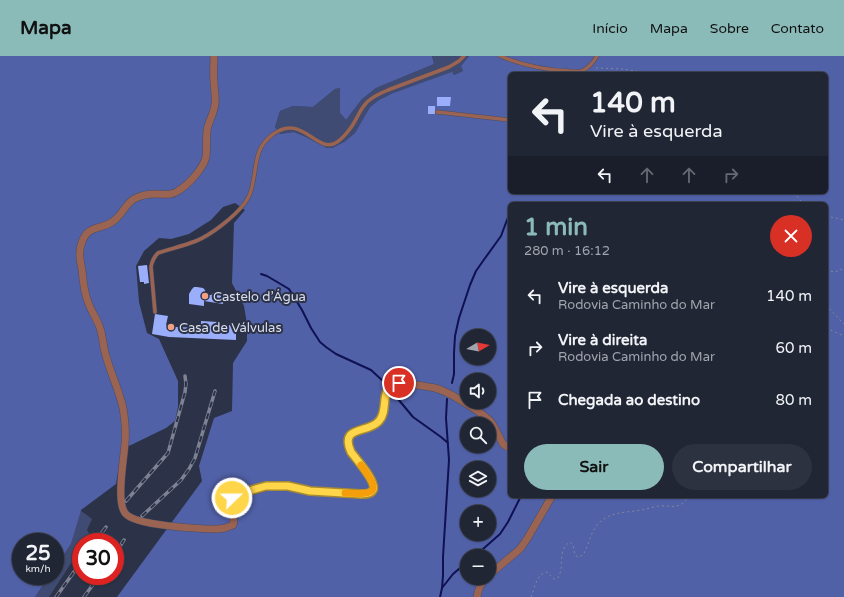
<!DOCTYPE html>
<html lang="pt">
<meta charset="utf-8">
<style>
body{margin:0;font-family:"Varela Round",sans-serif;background:#2d3241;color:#f1f3f6;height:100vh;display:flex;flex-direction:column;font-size:15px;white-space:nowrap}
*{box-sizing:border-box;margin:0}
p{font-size:13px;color:#a2a5ad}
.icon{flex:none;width:22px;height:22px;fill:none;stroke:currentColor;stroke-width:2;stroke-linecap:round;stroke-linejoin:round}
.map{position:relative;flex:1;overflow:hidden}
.details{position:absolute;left:508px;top:146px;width:320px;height:296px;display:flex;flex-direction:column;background:#212635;border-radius:6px;box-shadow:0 1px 3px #0004,0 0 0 1px #3e4350}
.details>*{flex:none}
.banner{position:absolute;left:508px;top:16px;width:320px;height:122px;border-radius:6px;box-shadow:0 1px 3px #0004,0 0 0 1px #3e4350;background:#212635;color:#f1f3f6;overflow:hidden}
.needle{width:26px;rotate:80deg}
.tools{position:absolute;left:460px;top:273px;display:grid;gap:8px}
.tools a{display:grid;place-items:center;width:36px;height:36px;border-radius:50%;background:#212635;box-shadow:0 1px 3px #0004,0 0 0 1px #3e4350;font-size:20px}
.speed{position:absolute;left:12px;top:477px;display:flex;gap:8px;font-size:20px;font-weight:700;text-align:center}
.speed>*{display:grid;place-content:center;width:52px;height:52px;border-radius:50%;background:#212635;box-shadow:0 1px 3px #0004,0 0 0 1px #3e4350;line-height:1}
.speed small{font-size:10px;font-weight:400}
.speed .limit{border:6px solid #d22;background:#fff;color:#111}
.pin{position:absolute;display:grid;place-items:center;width:34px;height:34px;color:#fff;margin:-17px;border:2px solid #fff;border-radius:50%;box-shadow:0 1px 4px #0007}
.me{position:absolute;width:44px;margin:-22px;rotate:68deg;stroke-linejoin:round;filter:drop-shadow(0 0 3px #0008)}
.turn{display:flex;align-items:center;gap:14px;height:84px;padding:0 16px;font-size:18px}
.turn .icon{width:52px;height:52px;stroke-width:2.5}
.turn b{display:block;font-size:28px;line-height:34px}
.lanes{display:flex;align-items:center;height:38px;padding:0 16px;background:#0003;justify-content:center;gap:20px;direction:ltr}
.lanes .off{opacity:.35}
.round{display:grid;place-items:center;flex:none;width:42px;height:42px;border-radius:21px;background:#2d3241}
.summary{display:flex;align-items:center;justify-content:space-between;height:68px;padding:0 16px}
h1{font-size:24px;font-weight:700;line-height:30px;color:#8bbbb9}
.primary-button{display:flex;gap:8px;margin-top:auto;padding:8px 16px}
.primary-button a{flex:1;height:46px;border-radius:24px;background:#8bbbb9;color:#111;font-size:16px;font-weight:700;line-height:46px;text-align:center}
.primary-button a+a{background:#2d3241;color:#f1f3f6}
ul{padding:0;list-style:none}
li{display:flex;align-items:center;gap:12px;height:52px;padding:0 16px}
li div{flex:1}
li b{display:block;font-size:15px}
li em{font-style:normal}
header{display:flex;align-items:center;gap:24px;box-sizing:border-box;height:56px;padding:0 20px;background:#8bbbb9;color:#111}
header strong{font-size:19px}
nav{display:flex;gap:22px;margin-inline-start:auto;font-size:14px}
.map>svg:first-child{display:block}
.green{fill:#404b73}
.forest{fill:#5161a8;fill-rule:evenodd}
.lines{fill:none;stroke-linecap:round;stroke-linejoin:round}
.stream{stroke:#0f1151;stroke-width:2}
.building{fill:#9aaefb}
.lane-casing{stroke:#484e62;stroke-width:4.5}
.street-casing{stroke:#484e62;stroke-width:8}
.path{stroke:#828798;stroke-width:1;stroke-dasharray:2 3;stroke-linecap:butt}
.lane{stroke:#9b6351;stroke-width:3.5}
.street{stroke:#9b6351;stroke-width:7}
.rail-casing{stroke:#7d8294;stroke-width:3.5}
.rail{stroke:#2c3247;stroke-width:2;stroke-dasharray:6;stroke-linecap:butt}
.route-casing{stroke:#a68a30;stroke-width:10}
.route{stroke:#ffd54a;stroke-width:7}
.slow{stroke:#f59e0b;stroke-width:7}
.poi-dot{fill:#f39f84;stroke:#2c3247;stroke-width:1.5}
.labels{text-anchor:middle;stroke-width:4;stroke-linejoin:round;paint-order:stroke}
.poi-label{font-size:13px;fill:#dbdfed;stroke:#2c3247;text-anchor:start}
</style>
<header>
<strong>Mapa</strong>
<nav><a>Início</a><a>Mapa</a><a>Sobre</a><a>Contato</a></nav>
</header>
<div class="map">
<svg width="844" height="541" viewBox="0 0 844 541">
<rect width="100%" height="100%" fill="#2c3247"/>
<path class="green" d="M432,0H470H469L461,10L463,15L454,19L451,17L393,37L379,44L370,51L355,77L344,86L332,92H327L306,81L294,76L280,78L275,71L280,55L293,50L313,51L335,33L340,32V57L346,64L362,43L376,32L434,8Z
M80,454L92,463L87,474L90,479L85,486H81V492L49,541H35L49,520H55V512L71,488Z"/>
<path class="forest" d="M0,0H432L434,8L376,32L362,43L346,64L340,57V32L335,33L313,51L293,50L280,55L275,71L280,78L294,76L306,81L327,92H332L344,86L355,77L370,51L379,44L393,37L452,16L454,19L463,15L461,10L469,0H844V541H117L202,425L199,410L214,362L232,355L233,307L247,285V268L244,250L232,227L234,167L245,154L235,147L223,151L211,164L189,178L171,183L159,182L144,195L136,210L139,246L147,277L159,283L178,325V351L175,365L166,372L131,389L122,392L116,428L81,454L71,488L55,512V486H21V520H49L35,541H0ZM510,18H826V136H510ZM510,148H826V440H510ZM467,280H489V302H467ZM467,324H489V346H467ZM467,368H489V390H467ZM467,412H489V434H467ZM467,456H489V478H467ZM467,500H489V522H467Z"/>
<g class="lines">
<path class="stream" d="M261,218L267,220L289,233L302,254L311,272L320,286L326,291L336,298L371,314L384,326
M452,327L454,318V297L455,280L459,262L470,229L476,215L483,205L501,180L510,156
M393,337L413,361L441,381L448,387
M475,500L500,478L508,466L521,440
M442,532L443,520V501L449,404L446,362L447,343
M440,541L442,532L453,518L467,506"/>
</g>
<path class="building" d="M437,41H451L450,50H437Z
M428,50H435V58H428Z
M147,209L149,227L144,228V226H140L138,210Z
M194,231H197L203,232L205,234L206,239H211L214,236H218L221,239V241H224L223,248L204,245V250L189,248V238L192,233Z
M155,258L168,260L166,269L176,271L201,272V265L218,266V273H229V269L236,270V284L169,281L152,278Z"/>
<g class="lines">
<g class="lane-casing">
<path id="lane" d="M500,0C522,9 545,14 569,15C574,15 578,16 582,15C589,12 593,7 597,0
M437,56L510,64
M155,256L151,211C152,205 154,201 158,197C170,193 183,190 196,185C211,179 234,161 244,148C249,142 252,133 253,126C257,107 255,92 272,79C300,57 315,94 333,88C337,87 340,84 343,81C345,79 347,77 349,74C355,67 358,58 363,51C369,42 379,38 388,34L449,11L459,5L464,0"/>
</g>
<g class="street-casing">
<path id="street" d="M214,0C214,8 213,17 214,26C214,33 216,41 215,48C214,58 208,66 207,75C206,84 207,93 206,101C203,113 188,129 178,135C171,140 164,138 156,138C149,138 141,139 134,143C125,148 122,160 112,166C100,174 88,169 82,186C81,189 80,192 80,195C79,201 81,208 82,214C83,225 84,236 88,246C91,255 97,263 100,272C103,281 103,291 106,300C111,318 119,334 123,352C125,364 126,376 125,387C124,403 116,445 125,457C134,470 202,473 218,473L225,472L233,469C237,459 226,450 234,440L267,431L274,430H288L310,435L361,438C365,438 370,438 372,434C379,424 347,399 348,386C348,370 371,375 379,365C391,351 375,327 405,327C415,329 425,330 435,332C448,335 483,357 491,366C496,373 499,381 503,388L506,390L510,392
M489,519L520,493L527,483L552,440
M477,541C478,534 480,528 486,522"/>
</g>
<path class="path" d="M596,12L623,13L655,18
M794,136L803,148
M826,160L844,164
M826,214C833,216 838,217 844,211
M826,249L844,268
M826,272L844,280
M531,541C535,532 536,518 547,516L554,523L558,522C559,519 561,516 561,513C562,503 560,492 570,486L573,489L575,499L578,501L583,499C589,489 590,477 598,468C610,455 626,457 641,454C647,453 653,451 659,450C672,449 679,455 689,440"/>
<use href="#lane" class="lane"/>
<use href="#street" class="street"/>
<g class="rail-casing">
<path id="rail" d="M126,445L168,397L185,336L186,328L185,320
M142,460L181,424L189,413L195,402L215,335
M95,486L106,471
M115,498L124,484
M56,541L81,506
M84,541L99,520"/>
</g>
<use href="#rail" class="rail"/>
</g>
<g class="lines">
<g class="route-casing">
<path id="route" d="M232,442L237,438L266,430H288L310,435L361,438C365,438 371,438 373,434C377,426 356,403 351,396C339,369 368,378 379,365C390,353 377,332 399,327"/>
</g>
<use href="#route" class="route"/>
<path class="slow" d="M345,437C377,439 381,436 361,409"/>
</g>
<g class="poi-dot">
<circle cx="205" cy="240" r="4"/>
<circle cx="171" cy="271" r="4"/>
</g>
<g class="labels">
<g class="poi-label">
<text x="213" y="245">Castelo d’Água</text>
<text x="179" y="276">Casa de Válvulas</text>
</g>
</g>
</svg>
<div class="tools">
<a><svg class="needle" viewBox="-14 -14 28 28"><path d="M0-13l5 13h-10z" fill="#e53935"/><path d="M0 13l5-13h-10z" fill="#a2a5ad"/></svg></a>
<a><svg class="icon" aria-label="sound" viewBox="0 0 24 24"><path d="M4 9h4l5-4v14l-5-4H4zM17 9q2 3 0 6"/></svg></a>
<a><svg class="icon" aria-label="search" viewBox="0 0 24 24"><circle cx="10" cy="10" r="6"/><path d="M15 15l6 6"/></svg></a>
<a><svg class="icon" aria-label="layers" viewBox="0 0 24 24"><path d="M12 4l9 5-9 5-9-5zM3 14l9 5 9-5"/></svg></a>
<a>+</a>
<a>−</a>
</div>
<div class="speed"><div>25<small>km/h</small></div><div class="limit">30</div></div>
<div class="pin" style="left:399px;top:327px;background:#d93025"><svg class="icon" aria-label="arrive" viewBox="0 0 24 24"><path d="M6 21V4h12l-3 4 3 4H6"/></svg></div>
<svg class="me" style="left:232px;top:442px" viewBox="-20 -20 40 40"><circle r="17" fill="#ffd54a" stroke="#fff" stroke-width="3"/><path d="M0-11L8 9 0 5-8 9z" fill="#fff"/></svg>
<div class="banner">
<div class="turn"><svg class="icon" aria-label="left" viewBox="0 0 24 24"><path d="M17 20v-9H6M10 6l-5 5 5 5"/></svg><div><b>140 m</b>Vire à esquerda</div></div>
<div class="lanes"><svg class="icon" aria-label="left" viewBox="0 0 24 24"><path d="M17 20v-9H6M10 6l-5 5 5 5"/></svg><svg class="icon off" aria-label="ahead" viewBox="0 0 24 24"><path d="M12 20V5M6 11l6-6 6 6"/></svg><svg class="icon off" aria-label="ahead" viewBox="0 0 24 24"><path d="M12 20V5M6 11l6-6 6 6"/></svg><svg class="icon off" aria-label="right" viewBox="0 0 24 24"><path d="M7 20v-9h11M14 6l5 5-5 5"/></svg></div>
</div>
<section class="details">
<div class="summary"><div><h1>1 min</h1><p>280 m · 16:12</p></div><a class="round" style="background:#d93025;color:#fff"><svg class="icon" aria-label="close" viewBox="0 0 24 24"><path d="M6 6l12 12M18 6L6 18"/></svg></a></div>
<ul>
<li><svg class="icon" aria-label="left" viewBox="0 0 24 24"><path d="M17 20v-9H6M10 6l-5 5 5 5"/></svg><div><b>Vire à esquerda</b><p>Rodovia Caminho do Mar</p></div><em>140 m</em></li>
<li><svg class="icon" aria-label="right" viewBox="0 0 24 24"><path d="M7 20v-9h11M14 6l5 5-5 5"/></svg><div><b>Vire à direita</b><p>Rodovia Caminho do Mar</p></div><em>60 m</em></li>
<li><svg class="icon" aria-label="arrive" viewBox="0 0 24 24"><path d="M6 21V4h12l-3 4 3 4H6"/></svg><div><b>Chegada ao destino</b></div><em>80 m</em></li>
</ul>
<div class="primary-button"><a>Sair</a><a>Compartilhar</a></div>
</section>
</div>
